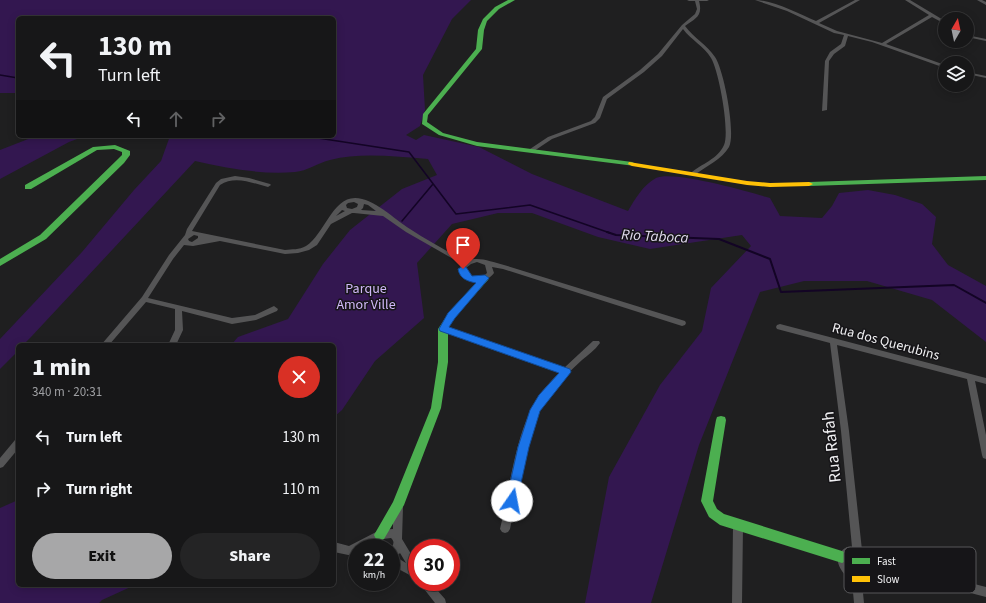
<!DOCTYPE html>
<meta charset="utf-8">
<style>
body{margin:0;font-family:"Source Sans 3",sans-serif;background:#242425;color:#f1f3f6;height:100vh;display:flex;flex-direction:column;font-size:15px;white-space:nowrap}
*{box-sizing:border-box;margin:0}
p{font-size:13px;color:#9e9fa2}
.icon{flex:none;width:22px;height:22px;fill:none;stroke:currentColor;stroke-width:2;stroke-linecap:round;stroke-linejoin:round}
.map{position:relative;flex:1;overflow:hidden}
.sheet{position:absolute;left:16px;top:343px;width:320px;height:244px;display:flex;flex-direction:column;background:#171718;border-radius:6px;box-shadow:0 2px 10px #0003,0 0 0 1px #363637}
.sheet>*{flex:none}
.guide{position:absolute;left:16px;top:16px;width:320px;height:122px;border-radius:6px;box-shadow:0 2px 10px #0003,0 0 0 1px #363637;background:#171718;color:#f1f3f6;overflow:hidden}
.needle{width:26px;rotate:9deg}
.buttons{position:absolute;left:938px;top:12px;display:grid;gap:8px}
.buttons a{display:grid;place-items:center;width:36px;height:36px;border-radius:50%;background:#171718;box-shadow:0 2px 10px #0003,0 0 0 1px #363637;font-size:20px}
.speed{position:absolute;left:348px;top:539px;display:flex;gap:8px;font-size:20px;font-weight:700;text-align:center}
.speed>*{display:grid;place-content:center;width:52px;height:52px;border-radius:50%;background:#171718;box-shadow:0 2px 10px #0003,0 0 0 1px #363637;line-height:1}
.speed small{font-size:10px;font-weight:400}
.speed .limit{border:6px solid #d22;background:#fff;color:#111}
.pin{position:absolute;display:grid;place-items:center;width:34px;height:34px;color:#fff;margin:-41px -17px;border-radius:50% 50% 50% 0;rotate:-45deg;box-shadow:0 0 4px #0007}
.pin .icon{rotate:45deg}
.me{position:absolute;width:44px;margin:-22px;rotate:12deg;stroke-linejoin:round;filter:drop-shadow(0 0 3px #0008)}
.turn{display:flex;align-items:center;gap:14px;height:84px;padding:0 16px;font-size:18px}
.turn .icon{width:52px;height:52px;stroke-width:2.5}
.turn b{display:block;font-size:28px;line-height:34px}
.lanes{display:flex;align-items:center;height:38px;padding:0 16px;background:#0003;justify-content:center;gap:20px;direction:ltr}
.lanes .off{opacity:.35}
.round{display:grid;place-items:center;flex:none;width:42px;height:42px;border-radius:21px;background:#242425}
.headline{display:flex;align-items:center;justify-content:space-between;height:68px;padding:0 16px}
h1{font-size:24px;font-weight:800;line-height:30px}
.action{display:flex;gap:8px;margin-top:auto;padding:8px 16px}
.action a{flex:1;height:46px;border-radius:24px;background:#a7a7a8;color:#111;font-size:16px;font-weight:800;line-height:46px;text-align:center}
.action a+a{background:#242425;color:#f1f3f6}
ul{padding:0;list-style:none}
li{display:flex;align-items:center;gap:12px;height:52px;padding:0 16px}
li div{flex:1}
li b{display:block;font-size:15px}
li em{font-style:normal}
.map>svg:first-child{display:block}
.green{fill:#331750}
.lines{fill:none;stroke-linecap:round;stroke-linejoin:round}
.stream-far1{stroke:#130425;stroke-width:1.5}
.stream{stroke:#130425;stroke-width:2}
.street{fill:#555556;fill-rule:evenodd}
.fast{fill:#4caf50;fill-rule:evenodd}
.slow{fill:#ffc107;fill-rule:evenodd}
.route{fill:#1a73e8;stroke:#114b97}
.labels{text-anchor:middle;stroke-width:3;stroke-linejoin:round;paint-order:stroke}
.park-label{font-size:14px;fill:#d1b8f9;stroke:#161518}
.street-label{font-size:14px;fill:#f0f0f2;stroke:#161518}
.water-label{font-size:15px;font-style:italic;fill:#e3dbf1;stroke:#161518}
.near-street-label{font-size:17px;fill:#f0f0f2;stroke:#161518}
.key{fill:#161518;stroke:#575759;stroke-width:1}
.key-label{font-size:11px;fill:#f0f0f2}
</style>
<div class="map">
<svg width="986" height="603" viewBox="0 0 986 603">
<rect width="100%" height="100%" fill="#1f1f20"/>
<path class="green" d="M0,0H471L452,19L423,75L425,110L420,126L406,135L416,140L424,135L479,147L532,174L628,211C635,199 643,185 656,178C673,170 750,192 770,198L780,216L822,218L832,206L839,193L868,190L895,195L922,204L936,217L932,244L948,265L986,286V342L932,300L867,281H804L760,292L699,445L651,603H585L609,477L660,385L702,331L711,288L751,246L742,235L650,249L598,237L532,213H498L452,224L417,263L424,318L375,361L342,410L334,417V345H231L238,337L288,319L323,264L350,230L402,189L437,175L428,159C396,157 362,152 330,160C318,163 307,171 295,172C261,175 227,168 195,161L31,337L23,345H18V351L0,369V339L82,252L134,190L161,161L170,136H334V18H18V93H0Z
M36,136H85L69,142L0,179V150Z
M18,500V585H135L102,600L99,603H0V508Z"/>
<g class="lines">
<path class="stream-far1" d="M0,75L18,78
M305,136L409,152L456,214L530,205L610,233
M402,221L433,184"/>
<path class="stream" d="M607,232L616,235L719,239L770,259L781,292L954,285L986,303"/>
<path class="street" d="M687,0H709L707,1H699C703,16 696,18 685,26C694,38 707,45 715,57C724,70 736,134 729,147C722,159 707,166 696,174L694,175L691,173C701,164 718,159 724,145C730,132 719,71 711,58C704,46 691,40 683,29L662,56L644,72L607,99L600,118L595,123L552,139L534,151H530V149L548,137L591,121L595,117L603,97L640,70L658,54L682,25L695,14L697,9L695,1H689Z
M755,0C773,0 799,14 816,21L855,0H860L819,23L837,31L882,43L929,15L905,0H910L945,21V24L932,17L886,44L945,65V68L872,42L848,36L845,46L834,54L829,61L827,110L822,111L825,61L830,52L841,44L844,35L834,33L787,11Z
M977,0H982L986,2V5Z
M967,35L986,39V41L967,37Z
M967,72L986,76V78L967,74Z
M235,176L249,178L270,184L271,185L268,187C252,183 235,175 220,185L192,231L285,250C292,249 299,250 306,246C324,235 332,198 355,198C374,198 394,219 410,229C428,241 447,251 466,261C479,256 491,262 504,265L685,321L686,323L685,325L682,326L503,269L492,267L494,273C486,284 469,285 461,274L460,267L462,264L406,232L383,216L354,213H352L331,224L317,245L309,250L298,253L285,254L220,241L193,246L184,245L173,259L148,298L232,318L255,315L274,306L278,309L277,311L256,320L232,324L182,311L183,330L176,345H168L175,330V309L146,302L109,345H101L142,297L169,255L185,235L187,229L216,183L221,179ZM354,202L358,204L357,207L352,209L347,208L346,205L348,203ZM364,204L368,205L376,211L361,210L363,208ZM342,210L345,211L336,216ZM194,235L198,236V238L192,242L189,241L188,239ZM477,262L485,265L487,273C481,279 474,279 467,273L466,268L471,264Z
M780,324L986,378V384L975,381L986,435V459L983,458L982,455L967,379L837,345L849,431L862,550L870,555L874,561L909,567L986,587V597L909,577L877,571L873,580L862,583L864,603H854L852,581C844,576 832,561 841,552C844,548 847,546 852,547L841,431L830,343L777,329L776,327L777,325ZM850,556C860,557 868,562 866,573C856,574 849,569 847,559Z
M443,326L564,368L593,341H599L600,343C595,350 588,355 582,360C570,371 559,382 549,395C523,429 519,487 510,529L508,532L505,533L502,532L500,529C510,488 515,434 537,399C543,389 551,381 559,373L440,331L439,329L440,327Z
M18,439V449L3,467L0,468V458L15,440Z
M398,503L401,504L403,507L402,539L417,564V579L391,565C391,561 390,555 391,550C392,545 396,543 391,538L383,539L379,543V548H369L370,545L364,548H357L356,554L353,556L334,552V542L349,546L380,530L393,529V507L395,504ZM400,553L406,563L396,557Z
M738,522L741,523L743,526L742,603H732L733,526L735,523Z
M419,582H430L445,599L446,603H435L421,585Z"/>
<path class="fast" d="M508,0H515L499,9L487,21L484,30L482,49L428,115L427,122L443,133L477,142L632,162L636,164L635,166L477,146L439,135L422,124L423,114L476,49L478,30L483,19L495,7Z
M115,145L130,151V155L124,163L46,239L0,266V259L40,235L118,159L122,155V152L114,149L97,150L31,189H25V185L93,147Z
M986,176V180L809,186L805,184L809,182Z
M485,275L489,278L488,280L454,318L448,329V362L441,408L404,505L384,539L380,541L376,539L374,535L393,502L431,408L438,362V329L448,314L482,276Z
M721,416L725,417L726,420L713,501L717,509L724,514L842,551L846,553L848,557L846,561L842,563L720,525L709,517L701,501L716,420L717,417Z"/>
<path class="slow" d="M629,162L747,181L770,183L809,182L813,184L809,186L770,187L747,185L632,166L628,164Z"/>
</g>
<path class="route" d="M463,266L466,267L472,276L485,275L489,278L455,318L449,327L570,369L571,372L540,411L529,447L517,501L516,505L512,507L507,505L506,501L518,447L530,410L539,395L559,373L440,331L439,329L448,313L476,283C467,281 460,279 458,269Z"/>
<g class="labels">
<g class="park-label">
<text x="366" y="293">Parque<tspan x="366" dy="16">Amor Ville</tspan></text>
</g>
<g class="street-label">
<text transform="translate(886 341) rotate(15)" y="5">Rua dos Querubins</text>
</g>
<g class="water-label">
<text transform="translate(655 236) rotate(3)" y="5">Rio Taboca</text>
</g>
<g class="near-street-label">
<text transform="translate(831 447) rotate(-96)" y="6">Rua Rafah</text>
</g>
</g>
<rect x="844" y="547" width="132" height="46" rx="6" class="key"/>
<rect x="852" y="558" width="18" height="6" fill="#4caf50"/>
<rect x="852" y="576" width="18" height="6" fill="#ffc107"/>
<g class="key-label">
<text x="877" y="565">Fast</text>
<text x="877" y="583">Slow</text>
</g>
</svg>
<div class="buttons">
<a><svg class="needle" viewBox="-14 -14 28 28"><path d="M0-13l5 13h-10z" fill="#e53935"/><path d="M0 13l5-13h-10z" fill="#9e9fa2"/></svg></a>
<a><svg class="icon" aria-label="layers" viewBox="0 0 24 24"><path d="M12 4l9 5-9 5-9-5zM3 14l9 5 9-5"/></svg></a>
</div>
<div class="speed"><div>22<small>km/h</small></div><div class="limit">30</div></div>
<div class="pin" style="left:463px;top:269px;background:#d93025"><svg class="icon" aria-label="arrive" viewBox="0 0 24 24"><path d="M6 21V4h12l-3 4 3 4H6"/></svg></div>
<svg class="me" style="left:512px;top:501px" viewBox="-20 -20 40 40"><circle r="19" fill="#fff"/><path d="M0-13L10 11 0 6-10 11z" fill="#1a73e8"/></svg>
<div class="guide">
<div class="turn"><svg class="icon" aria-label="left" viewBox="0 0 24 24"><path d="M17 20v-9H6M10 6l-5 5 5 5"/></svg><div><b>130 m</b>Turn left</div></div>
<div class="lanes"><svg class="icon" aria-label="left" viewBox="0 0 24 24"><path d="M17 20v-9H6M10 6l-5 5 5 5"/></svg><svg class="icon off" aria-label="ahead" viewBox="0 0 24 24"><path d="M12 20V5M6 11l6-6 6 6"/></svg><svg class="icon off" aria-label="right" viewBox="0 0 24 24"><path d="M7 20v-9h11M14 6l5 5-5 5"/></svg></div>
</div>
<section class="sheet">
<div class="headline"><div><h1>1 min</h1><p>340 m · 20:31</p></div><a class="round" style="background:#d93025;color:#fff"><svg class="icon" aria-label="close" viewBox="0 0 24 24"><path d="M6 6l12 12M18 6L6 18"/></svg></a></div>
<ul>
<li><svg class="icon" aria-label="left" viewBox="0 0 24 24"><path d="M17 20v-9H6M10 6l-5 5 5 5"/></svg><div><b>Turn left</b></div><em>130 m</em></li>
<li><svg class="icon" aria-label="right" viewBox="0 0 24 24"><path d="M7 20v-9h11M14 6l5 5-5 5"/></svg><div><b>Turn right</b></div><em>110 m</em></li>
</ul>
<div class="action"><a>Exit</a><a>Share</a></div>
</section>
</div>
